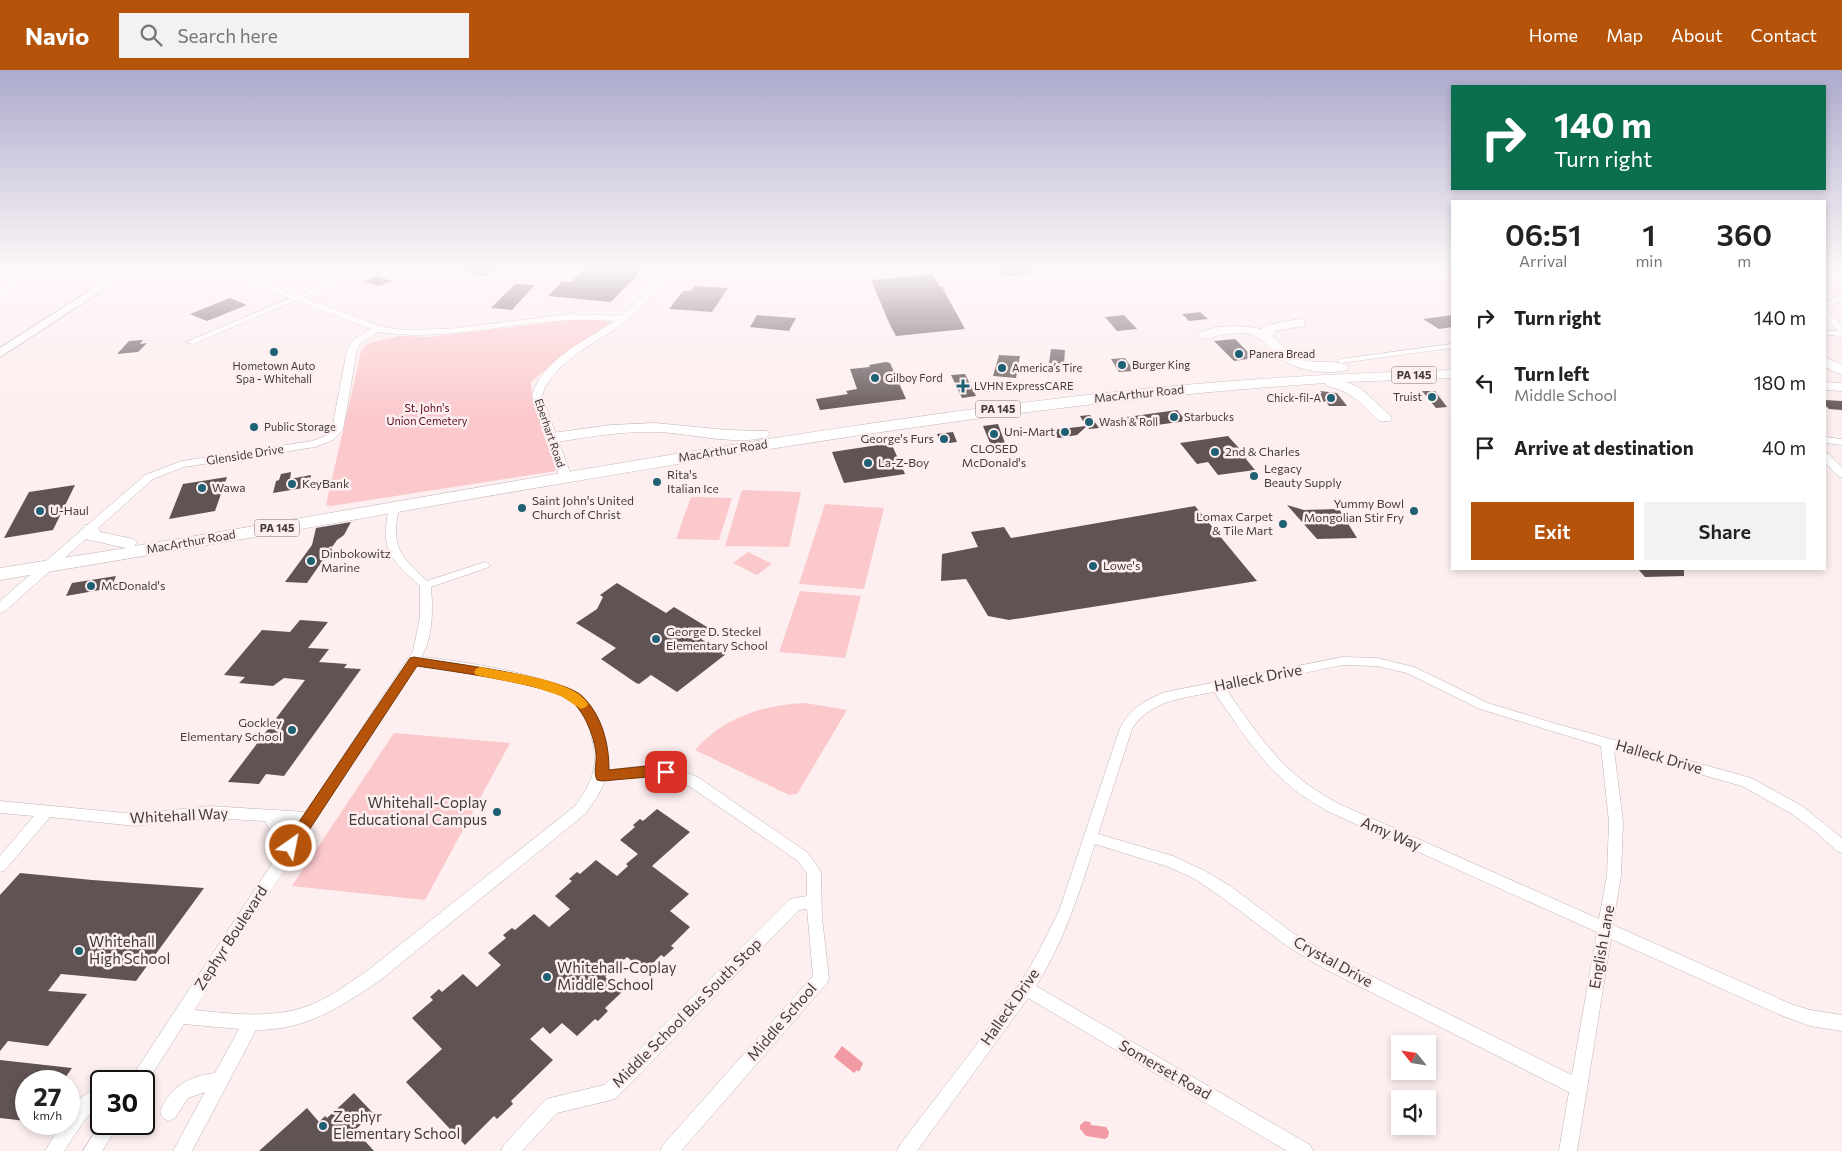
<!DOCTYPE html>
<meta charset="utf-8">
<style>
body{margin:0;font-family:Commissioner,sans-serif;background:#f2f2f2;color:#222;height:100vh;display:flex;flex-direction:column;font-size:19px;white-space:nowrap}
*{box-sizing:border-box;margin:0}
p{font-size:16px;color:#767676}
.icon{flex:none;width:28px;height:28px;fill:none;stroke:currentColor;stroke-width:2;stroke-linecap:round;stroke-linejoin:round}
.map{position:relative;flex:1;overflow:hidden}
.drawer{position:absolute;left:1451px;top:130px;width:375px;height:370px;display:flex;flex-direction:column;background:#fff;border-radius:0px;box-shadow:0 2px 8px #0003}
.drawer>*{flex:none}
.banner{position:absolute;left:1451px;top:15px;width:375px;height:105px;border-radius:0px;box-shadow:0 2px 8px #0003;background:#0b6e4f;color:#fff;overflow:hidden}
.needle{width:32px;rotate:300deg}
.buttons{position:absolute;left:1391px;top:965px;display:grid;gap:10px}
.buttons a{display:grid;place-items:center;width:45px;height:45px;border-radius:0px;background:#fff;box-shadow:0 2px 8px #0003;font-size:25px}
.speed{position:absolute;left:15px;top:1000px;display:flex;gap:10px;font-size:25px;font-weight:700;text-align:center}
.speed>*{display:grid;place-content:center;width:65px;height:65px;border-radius:50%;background:#fff;box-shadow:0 2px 8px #0003;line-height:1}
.speed small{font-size:12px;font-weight:400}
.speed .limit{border:2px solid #111;border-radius:8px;background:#fff;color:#111}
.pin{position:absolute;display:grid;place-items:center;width:42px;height:42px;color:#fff;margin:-21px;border-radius:10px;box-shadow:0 2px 8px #0006}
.me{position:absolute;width:55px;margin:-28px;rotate:33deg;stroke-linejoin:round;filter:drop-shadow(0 0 4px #0008)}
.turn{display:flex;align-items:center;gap:18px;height:105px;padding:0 20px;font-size:22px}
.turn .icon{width:65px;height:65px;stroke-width:2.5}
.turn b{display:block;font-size:35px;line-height:42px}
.eta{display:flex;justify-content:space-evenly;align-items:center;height:85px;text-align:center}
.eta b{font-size:30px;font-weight:600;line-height:35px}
.cta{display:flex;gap:10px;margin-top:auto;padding:10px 20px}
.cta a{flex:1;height:58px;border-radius:0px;background:#b45309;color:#fff;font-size:20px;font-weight:600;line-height:58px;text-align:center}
.cta a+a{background:#f2f2f2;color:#222}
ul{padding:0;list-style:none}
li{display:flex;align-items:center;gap:15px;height:65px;padding:0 20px}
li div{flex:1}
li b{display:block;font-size:19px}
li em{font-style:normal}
header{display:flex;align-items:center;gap:30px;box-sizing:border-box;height:70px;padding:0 25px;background:#b45309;color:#fff}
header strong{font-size:24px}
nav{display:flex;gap:28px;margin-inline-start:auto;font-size:18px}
.search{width:350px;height:45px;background:#f2f2f2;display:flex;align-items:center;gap:12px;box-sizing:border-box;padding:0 18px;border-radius:0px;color:#767676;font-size:19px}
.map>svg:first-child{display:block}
.green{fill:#fbc8cc}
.water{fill:#f29aa4}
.building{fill:#605354}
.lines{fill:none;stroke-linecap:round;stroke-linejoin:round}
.minor-casing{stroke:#c2b3b4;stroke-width:1}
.tertiary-casing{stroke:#c2b3b4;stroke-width:1}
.secondary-casing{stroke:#c2b3b4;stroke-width:2}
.trunk-casing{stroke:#c2b3b4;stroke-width:1}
.minor{fill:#fff;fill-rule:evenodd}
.tertiary{fill:#fff;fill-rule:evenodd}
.secondary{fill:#fff;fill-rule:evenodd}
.trunk{fill:#fff;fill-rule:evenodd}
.route{fill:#b45309;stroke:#753606}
.slow{fill:#f59e0b}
.poi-dot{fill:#1e6074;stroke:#fdeeef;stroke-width:2}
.labels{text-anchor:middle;stroke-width:5;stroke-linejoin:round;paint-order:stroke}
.far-poi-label{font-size:11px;fill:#413b3b;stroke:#fdeeef;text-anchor:start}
.shield{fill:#fdeeef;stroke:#797171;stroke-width:1}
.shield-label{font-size:11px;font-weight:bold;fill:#413b3b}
.far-park-label{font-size:11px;fill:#590b1f;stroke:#fdeeef}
.far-street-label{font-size:11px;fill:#413b3b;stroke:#fdeeef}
.street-label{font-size:12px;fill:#413b3b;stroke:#fdeeef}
.poi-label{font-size:12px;fill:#413b3b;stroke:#fdeeef;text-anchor:start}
.near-street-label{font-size:15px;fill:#413b3b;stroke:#fdeeef}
.near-poi-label{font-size:15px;fill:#413b3b;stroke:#fdeeef;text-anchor:start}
</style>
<header>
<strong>Navio</strong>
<div class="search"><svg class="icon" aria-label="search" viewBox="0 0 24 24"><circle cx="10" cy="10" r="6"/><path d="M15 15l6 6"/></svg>Search here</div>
<nav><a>Home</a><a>Map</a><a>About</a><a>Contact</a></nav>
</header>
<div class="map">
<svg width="1842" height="1081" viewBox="0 0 1842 1081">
<rect width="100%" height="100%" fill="#fdeeef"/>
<path class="green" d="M582,249L610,252L607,257L552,294L531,312V317L556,401L331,436L326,435L361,282L366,274L399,266L429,267Z
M742,420L801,422L789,477L725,476Z
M691,427L732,428L719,470L676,469Z
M825,434L884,438L864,519L799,514Z
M748,482L772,494L757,505L733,493Z
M800,521L861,526L845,588L779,582Z
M805,633L847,640L797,724L789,725L695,680C724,647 763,635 805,633Z
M394,663L510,673L425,830L292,816Z"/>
<path class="water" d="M842,976L863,993L859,1002L857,1000L854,1003L834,987Z
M1085,1051L1090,1052L1091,1055L1106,1057L1109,1062L1108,1067L1105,1069L1086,1066L1080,1059V1055Z"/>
<path class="building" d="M465,198H498L487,206L465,203Z
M585,198H644L611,232L548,226L562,212H571Z
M996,198H1031L1032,203L1003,207Z
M932,204L940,217H942L965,259L896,266L890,255L871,210Z
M377,206L392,211L379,216L364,212Z
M515,214L535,215L512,240L491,238Z
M695,216L728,218L712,242L669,239L683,221H691Z
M230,228L247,235L207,251L190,244Z
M1200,242L1208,249L1189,251L1182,244Z
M757,245L796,248L789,261L750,257Z
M1124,245L1137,259L1117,261L1105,247Z
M1452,245V257L1439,259L1423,249Z
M1235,269L1254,288L1234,291L1214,271Z
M143,270L140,274L147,273L138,282L117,284L129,271Z
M1051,279L1065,280L1064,294L1049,293Z
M999,285L1020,286L1016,308L993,306Z
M1125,288L1134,301L1119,302L1111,289Z
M886,292L890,293L906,329L820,340L816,329L848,324L846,321L857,319L850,299L870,297L869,295Z
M965,304L976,326L962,328L951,305Z
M1320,321L1337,323L1347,336H1329L1326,331L1323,332L1319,324L1322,323Z
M1422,321H1435L1447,337L1436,338Z
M1825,330L1842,331V340L1829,339L1825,335Z
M1177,340L1186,351L1135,358L1127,347Z
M1090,345L1099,358L1089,359L1087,356L1077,365L1059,368L1056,367L1052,360L1086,356L1080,346Z
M998,354L1005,373L994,375L990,373L983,356Z
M953,362L957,372L941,374L937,364Z
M1228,366L1247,387L1246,389L1255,400L1218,405L1208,392L1197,394L1180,373Z
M891,373L905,404L844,413L832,382Z
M291,402L290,409L311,405L309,417L273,423L276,411L279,410L281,404Z
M227,407L215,441L169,449L183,414Z
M75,415L53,460L4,468L29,422Z
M1287,435L1304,440L1339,439L1357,468L1317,469Z
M1195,436L1257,511L1009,550L988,546L966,509L941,511L942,484L978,477L971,462L1004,457L1011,468Z
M351,452L344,465L337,470L307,513L285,512L312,475L316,458Z
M1638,499H1684V506L1645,507Z
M116,506L111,518L66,526L72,513Z
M617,513L666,543L674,537L712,560L701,569L726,584L677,622L651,605L639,614L636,613L601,589L616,578L576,553L597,539L603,527L600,525Z
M300,550L328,552L308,578L329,579L319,592L347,594L344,598L361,599L284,706L266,704L259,714L228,712L305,610L284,608L273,616L239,613L245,607L224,605L262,560L290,562Z
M657,739L690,762L652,796L689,824L670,841L690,857L671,876L674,878L664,887L661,885L645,901L627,887L605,907L622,922L605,938L608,941L598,951L595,949L577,966L562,953L550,964L543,957L530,969L553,990L511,1031L513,1034L497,1049L494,1046L465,1075L406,1012L442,979L412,948L433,930L430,927L439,919L442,922L463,904L477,917L501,895L488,883L506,868L503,865L512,858L515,860L534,844L549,857L570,839L555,826L572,811L569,809L577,802L580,804L596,790L617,806L628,796L626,794L638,784L620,770L635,757L633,755L640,749L643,751Z
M20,803L92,810L204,818L136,911L61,904L48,921L87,924L48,976L8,971L0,981V825Z
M0,990L72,998L63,1011H26V1051L0,1048Z
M354,1023L373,1043L355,1060L374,1081H259L307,1038L319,1052L325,1046L327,1048Z"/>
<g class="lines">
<g class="minor-casing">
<path id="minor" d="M37,198H46L0,224V219Z
M362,198H372L193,274L186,272Z
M1842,225V230L1825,239V233Z
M1825,240L1842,256V266L1825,265V261H1838L1825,247Z
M1452,274V278L1341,293L1337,291L1341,289Z
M1825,367L1842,369V375L1825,373Z
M394,435L399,438C391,476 399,486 427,511L485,492L490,495L489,497L431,517C433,539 433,569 421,587C456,590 560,606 584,629C602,646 610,676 608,700C647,696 662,690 699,708L808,783L819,799L821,803L822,848L829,908L827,913L681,1081H660L663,1075L813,906L807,839L799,840L615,1029L557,1043L522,1081H501L504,1075L546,1029L604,1015L790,829L807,826V804L798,791L689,716C659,700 638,707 605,711L597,727L585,744L379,911C339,938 306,960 256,960L192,1081H173L205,1022L188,1028L175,1048L169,1051L163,1048L160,1042C171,1016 187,1007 215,1003L239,959L184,954L144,1017V1011H129L275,789L273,766L265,751L210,748L135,756L50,747L5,800L0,802V786L34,746L0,743V731L135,744L210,736L306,742L413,581L420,548V516C390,489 380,480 389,438ZM416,595C452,598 550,611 575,635C586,645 590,659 593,673C598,699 591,715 575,736L367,901C350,912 334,925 315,933C278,950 234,944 194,940ZM280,752L299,753L287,770Z
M1343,587L1377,588L1414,597L1488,633L1553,653L1751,708L1802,736L1842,768V783L1837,781L1815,761L1792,744L1742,716L1614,680L1623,752L1621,805L1613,855L1791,934L1810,940L1842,945V961L1810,956L1783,946L1611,869L1577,1081H1559L1569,1022L1323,898L1287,876L1220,826L1195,809L1169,797L1095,774C1079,823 1064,872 1036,916L1310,1075L1313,1081H1287L1028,928L917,1081H897L900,1075C943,1017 991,960 1029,899C1040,880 1049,860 1059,841L1120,658C1130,639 1146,629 1166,622ZM1343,595L1377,596L1407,603L1480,639L1601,676L1609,752L1607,805L1599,849L1337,733C1323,725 1310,717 1298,707C1268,682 1248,650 1226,619ZM1214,622C1237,654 1258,689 1289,715C1300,725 1314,733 1327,741L1597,862L1572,1005L1335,888L1297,866L1230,816L1205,801L1173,786L1098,764L1132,659C1150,630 1184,628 1214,622Z
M101,1017V1035L86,1048L64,1081H45L61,1054H69C69,1050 68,1045 69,1042C75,1030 90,1020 101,1017Z
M101,1052V1054H119L102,1081H83Z"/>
</g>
<g class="tertiary-casing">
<path id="tertiary" d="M153,198H215L232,200L379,256L401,260L448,259L572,244L621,246L636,232L664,198H672C660,215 646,234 630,248C604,270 551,291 542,326L572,408L570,410L566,412L560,408L532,326C541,290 586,270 615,251C534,243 460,274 379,262L360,274L357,280L343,360L333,370L315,377L184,397L153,409L5,541L0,543V531L145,405L182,391L312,371L325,366L332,359L347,280L353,270L370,259L230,205L206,202L157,201Z
M1825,383L1829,384L1842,397V408L1838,406L1825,393Z"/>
</g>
<g class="secondary-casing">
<path id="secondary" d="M125,198H137L0,287V278Z"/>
</g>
<g class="trunk-casing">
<path id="trunk" d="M1299,249L1304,250L1305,253L1304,256L1275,261L1273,266C1282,275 1291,287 1303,290C1315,294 1342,289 1349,297L1347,300C1327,305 1296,301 1280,288C1271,280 1263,268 1250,264C1236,260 1218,266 1204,269L1197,265C1207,254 1247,255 1261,259L1267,255Z
M1825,287L1842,295V305L1825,297Z
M1452,300V308L1347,312L1360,318L1390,345L1392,348L1390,351H1380C1359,334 1356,323 1327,316L1325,313C1038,332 755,380 471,429C314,457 157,484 0,510V498L126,478L85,469C82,464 82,460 85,455L91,454L97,455L100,462L134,469L137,473L134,476C466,422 797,356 1132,320C1238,309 1345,303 1452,300Z
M1825,312L1842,313V321L1825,320Z
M655,353L727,360L767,361L770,364L767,367C732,376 692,363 656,362C621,361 586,367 552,373L547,371L544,368L547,365L552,363L611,355Z"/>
</g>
<use href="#minor" class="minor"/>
<use href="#tertiary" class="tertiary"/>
<use href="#secondary" class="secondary"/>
<use href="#trunk" class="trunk"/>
</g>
<linearGradient id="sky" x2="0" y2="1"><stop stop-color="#acaacd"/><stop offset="0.57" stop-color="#fef7f8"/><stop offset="1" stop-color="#fef7f8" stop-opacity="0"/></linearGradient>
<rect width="1842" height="349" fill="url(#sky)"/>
<path class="route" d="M414,587C448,593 560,606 582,626C602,645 609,674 609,700L656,695L671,698L673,702L671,705L602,711L597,710C593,702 597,692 596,684C595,672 590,658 584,647C581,642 577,636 573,632C551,614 449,601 417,596L296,780L291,782L286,780L284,776L286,771L410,588Z"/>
<path class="slow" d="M480,597C508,603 573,609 588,634L586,637L581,639L561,626L534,617L476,605L474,602L476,599Z"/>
<g class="poi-dot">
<circle cx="274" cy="282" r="5"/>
<circle cx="1239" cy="284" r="5"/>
<circle cx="1122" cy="295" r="5"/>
<circle cx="1002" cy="298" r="5"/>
<circle cx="875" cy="308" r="5"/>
<path d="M960.5 308.5h5v5h5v5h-5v5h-5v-5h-5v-5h5z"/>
<circle cx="1432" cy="327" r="5"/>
<circle cx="1331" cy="328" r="5"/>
<circle cx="1174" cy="347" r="5"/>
<circle cx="1089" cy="352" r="5"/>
<circle cx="254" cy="357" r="5"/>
<circle cx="1065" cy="362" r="5"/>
<circle cx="994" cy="364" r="5"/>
<circle cx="944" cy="369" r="5"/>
<circle cx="1215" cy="382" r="5"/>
<circle cx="868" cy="393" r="5"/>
<circle cx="1254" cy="406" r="5"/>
<circle cx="657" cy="412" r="5"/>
<circle cx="292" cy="414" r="5"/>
<circle cx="202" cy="418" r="5"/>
<circle cx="522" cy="438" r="5"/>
<circle cx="40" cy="441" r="5"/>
<circle cx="1414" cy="441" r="5"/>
<circle cx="1283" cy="454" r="5"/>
<circle cx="311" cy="491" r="5"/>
<circle cx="1093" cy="496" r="5"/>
<circle cx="91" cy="516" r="5"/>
<circle cx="656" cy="569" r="5"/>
<circle cx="292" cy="660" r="5"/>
<circle cx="497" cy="742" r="5"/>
<circle cx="79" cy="881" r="5"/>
<circle cx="547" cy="907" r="5"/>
<circle cx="323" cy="1056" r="5"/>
</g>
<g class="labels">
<g class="far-poi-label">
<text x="1249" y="288">Panera Bread</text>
<text x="1132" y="299">Burger King</text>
<text x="274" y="300" text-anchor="middle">Hometown Auto<tspan x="274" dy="13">Spa - Whitehall</tspan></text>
<text x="1012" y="302">America’s Tire</text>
<text x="885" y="312">Gilboy Ford</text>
<text x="974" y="320">LVHN ExpressCARE</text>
<text x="1422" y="331" text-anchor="end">Truist</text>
<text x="1321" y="332" text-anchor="end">Chick-fil-A</text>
<text x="1184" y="351">Starbucks</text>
<text x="1099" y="356">Wash &amp; Roll</text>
<text x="264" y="361">Public Storage</text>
</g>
<g class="shield">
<rect x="1391.5" y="296.5" width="45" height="17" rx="4"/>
<rect x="975.5" y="330.5" width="45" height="17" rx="4"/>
<rect x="254.5" y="449.5" width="45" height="17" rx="4"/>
</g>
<g class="shield-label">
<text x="1414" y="309">PA 145</text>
<text x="998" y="343">PA 145</text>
<text x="277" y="462">PA 145</text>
</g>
<g class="far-park-label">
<text x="427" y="342">St. John's<tspan x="427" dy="13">Union Cemetery</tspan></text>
</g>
<g class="far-street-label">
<text transform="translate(550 363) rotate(71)" y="4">Eberhart Road</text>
</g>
<g class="street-label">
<text transform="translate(1139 324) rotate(-6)" y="4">MacArthur Road</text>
<text transform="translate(723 381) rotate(-9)" y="4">MacArthur Road</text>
<text transform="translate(245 385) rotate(-9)" y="4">Glenside Drive</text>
<text transform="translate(191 472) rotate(-10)" y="4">MacArthur Road</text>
</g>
<g class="poi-label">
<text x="1055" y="366" text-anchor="end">Uni-Mart</text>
<text x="934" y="373" text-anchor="end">George's Furs</text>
<text x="994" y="383" text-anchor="middle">CLOSED<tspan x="994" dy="14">McDonald's</tspan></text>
<text x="1225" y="386">2nd &amp; Charles</text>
<text x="878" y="397">La-Z-Boy</text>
<text x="1264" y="403">Legacy<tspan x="1264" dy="14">Beauty Supply</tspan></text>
<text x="667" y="409">Rita's<tspan x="667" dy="14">Italian Ice</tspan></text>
<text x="302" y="418">KeyBank</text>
<text x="212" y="422">Wawa</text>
<text x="532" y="435">Saint John's United<tspan x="532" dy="14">Church of Christ</tspan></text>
<text x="1404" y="438" text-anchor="end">Yummy Bowl<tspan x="1404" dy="14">Mongolian Stir Fry</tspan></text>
<text x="50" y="445">U-Haul</text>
<text x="1273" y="451" text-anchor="end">Lomax Carpet<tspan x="1273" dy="14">&amp; Tile Mart</tspan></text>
<text x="321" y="488">Dinbokowitz<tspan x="321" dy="14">Marine</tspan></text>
<text x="1103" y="500">Lowe's</text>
<text x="101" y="520">McDonald's</text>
<text x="666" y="566">George D. Steckel<tspan x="666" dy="14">Elementary School</tspan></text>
<text x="282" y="657" text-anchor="end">Gockley<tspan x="282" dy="14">Elementary School</tspan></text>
</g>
<g class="near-street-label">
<text transform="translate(1258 608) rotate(-11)" y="5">Halleck Drive</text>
<text transform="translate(1659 687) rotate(16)" y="5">Halleck Drive</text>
<text transform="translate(179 746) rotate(-3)" y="5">Whitehall Way</text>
<text transform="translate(1391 764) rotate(23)" y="5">Amy Way</text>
<text transform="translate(231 868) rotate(-57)" y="5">Zephyr Boulevard</text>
<text transform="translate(1602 877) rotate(-80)" y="5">English Lane</text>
<text transform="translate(1333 892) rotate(29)" y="5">Crystal Drive</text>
<text transform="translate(1010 937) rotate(-55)" y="5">Halleck Drive</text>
<text transform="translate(687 943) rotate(-45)" y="5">Middle School Bus South Stop</text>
<text transform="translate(782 952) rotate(-49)" y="5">Middle School</text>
<text transform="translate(1165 1000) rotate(30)" y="5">Somerset Road</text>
</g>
<g class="near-poi-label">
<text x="487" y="738" text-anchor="end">Whitehall-Coplay<tspan x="487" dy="17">Educational Campus</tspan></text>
<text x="89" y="877">Whitehall<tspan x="89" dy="17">High School</tspan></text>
<text x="557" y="903">Whitehall-Coplay<tspan x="557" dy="17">Middle School</tspan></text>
<text x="333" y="1052">Zephyr<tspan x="333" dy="17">Elementary School</tspan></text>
</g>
</g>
</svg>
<div class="buttons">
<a><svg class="needle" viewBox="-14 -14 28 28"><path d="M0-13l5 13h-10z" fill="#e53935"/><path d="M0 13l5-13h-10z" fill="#767676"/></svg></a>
<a><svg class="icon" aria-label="sound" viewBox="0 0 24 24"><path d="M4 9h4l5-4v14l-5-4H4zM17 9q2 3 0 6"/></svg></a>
</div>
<div class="speed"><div>27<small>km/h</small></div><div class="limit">30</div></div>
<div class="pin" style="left:666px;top:702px;background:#d93025"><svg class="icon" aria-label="arrive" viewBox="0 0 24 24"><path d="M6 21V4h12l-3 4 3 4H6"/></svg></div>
<svg class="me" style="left:291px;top:776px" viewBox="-20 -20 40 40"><circle r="17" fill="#b45309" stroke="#fff" stroke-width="3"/><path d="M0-11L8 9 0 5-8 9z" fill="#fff"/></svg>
<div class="banner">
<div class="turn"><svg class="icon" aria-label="right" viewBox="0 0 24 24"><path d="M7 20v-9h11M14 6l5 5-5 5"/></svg><div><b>140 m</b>Turn right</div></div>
</div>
<section class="drawer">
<div class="eta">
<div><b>06:51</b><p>Arrival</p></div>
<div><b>1</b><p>min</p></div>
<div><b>360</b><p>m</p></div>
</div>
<ul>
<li><svg class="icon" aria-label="right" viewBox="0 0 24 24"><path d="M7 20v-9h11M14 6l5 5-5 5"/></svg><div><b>Turn right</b></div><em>140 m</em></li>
<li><svg class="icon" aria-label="left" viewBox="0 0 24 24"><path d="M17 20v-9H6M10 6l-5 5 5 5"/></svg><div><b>Turn left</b><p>Middle School</p></div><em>180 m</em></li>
<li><svg class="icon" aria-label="arrive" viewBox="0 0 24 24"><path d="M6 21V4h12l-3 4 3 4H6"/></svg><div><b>Arrive at destination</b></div><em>40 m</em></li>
</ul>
<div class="cta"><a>Exit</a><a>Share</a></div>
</section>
</div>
